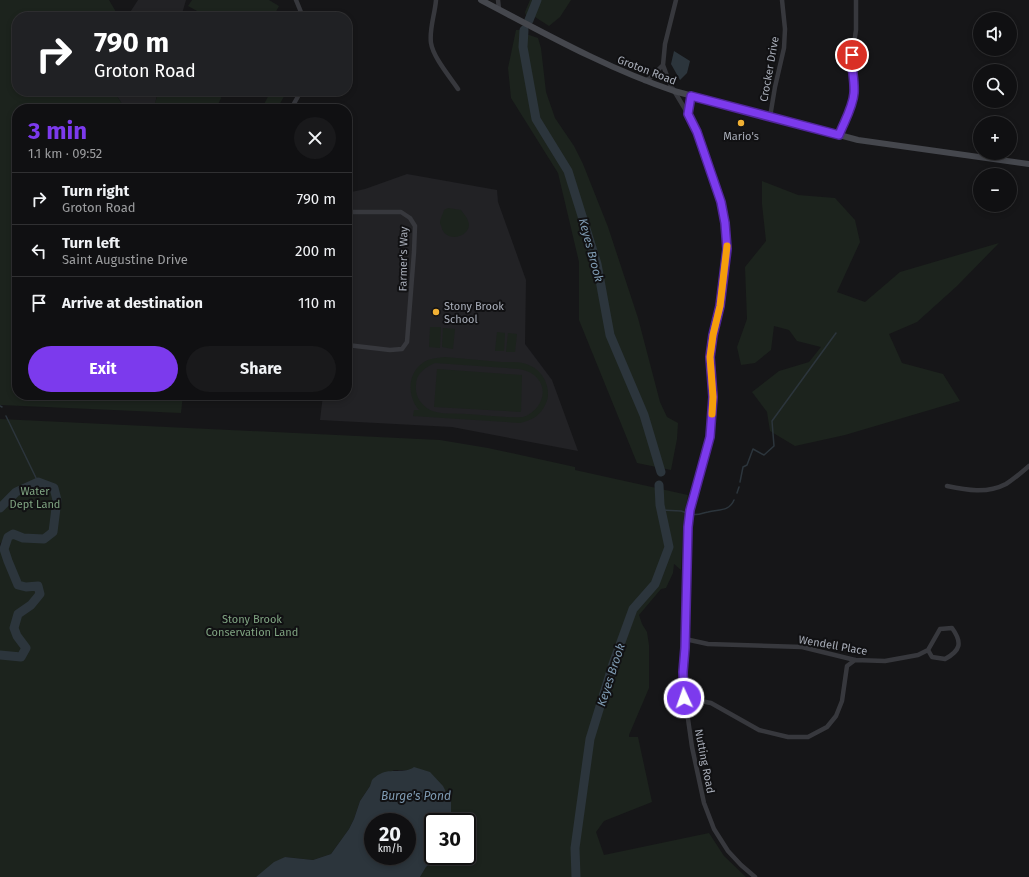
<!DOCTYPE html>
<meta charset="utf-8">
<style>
body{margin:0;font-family:"Fira Sans",sans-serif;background:#19191b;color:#f1f3f6;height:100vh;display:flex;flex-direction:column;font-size:15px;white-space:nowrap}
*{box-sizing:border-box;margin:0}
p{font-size:13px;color:#9c9d9f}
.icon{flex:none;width:22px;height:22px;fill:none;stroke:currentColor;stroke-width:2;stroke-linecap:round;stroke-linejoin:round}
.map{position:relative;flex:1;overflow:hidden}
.sheet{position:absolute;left:12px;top:104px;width:340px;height:296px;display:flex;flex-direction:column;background:#101012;border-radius:16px;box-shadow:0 2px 6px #0003,0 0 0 1px #303032}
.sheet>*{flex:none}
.guide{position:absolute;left:12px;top:12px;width:340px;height:84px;border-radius:16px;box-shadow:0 2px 6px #0003,0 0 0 1px #303032;background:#202124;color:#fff;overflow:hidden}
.controls{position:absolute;left:973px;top:12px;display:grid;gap:8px}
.controls a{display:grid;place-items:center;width:44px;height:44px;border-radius:50%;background:#101012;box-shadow:0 2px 6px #0003,0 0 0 1px #303032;font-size:20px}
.speed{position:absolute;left:364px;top:813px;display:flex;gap:8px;font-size:20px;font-weight:700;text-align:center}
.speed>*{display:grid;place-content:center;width:52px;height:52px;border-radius:50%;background:#101012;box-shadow:0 2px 6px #0003,0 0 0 1px #303032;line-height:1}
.speed small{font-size:10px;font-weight:400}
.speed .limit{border:2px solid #111;border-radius:6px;background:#fff;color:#111}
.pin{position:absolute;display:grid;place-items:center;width:34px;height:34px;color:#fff;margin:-17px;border:2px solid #fff;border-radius:50%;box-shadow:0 1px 4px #0007}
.me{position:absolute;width:44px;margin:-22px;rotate:357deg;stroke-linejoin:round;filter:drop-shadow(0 0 3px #0008)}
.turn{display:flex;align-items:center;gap:14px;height:84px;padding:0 16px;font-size:18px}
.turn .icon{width:52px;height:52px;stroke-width:2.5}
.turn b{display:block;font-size:28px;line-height:34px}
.round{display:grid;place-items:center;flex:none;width:42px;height:42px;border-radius:21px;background:#19191b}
.summary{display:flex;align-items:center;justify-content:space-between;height:68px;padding:0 16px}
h1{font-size:24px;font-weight:700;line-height:30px;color:#7c3aed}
.action{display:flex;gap:8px;margin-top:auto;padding:8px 16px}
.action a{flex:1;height:46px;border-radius:24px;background:#7c3aed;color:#fff;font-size:16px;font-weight:700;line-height:46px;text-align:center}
.action a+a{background:#19191b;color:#f1f3f6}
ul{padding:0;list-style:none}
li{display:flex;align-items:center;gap:12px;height:52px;padding:0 16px;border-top:1px solid #303032}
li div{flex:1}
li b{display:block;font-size:15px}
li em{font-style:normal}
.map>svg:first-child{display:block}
.built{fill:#222225}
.green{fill:#1c231d;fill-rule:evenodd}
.water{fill:#2c353c;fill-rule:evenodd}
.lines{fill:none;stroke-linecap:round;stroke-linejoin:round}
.stream{stroke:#2c353c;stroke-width:1.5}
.river{stroke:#2c353c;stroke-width:9}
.minor{stroke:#37383d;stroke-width:4.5}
.secondary{stroke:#45474d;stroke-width:6}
.route-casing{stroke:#51269a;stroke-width:10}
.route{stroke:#7c3aed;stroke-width:7}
.slow{stroke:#f59e0b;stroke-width:7}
.poi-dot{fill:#f2b134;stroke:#111113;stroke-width:1.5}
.labels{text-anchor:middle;stroke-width:4;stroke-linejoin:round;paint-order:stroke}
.street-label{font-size:11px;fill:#a8adb8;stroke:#111113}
.poi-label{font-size:11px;fill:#a8adb8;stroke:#111113}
.park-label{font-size:11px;fill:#7fa381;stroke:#111113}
.water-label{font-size:12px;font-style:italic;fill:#7f9bb3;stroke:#111113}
</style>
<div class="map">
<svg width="1029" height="877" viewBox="0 0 1029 877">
<rect width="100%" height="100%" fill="#161618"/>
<path class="built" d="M138,0H186L181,17H127Z
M114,91H158L155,104L168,109H125Z
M407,174L497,190L498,202L526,280L525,344L552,380L578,451L452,427L320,420L323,395H347V193L365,189Z"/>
<path class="green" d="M0,0H109L119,17H17V91H114L125,109H17V395H183L181,413L0,405Z
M192,0H269L279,6L273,17H208L188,6Z
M530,0H571L560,17L549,26L535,17L530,21L527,19L525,12Z
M516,30H523L526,34L538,38L541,48L546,92L555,118L574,146L583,164L608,227L638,318L660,402L667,417L678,423L677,439L671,470L637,463L579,320V262L558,173L511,98L508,68Z
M159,91H218L220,92L221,98L216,109H153Z
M271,91H287L277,109H271L263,106Z
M762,181L798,195L835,198L855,220L860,242L837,292L865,302L900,272L999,243L957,286L917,322L889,334L902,363L943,374L960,401L845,435L795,446L770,431L767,412L752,392L779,371L809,362L821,347L797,341L789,330L774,326L771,350L755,363L741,365L737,347L747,319L745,267L766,241L762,204Z
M448,208L461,210C463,213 467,217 468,221C474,234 449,245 442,229C442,227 440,224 440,223C440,219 443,214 444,210Z
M430,327H441L440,348L429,347Z
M443,328L455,329L453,349L442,347Z
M497,332L505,333L504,351H495Z
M508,333L517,334L515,352H506Z
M445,357C464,359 482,360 501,362C511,362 523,361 531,366C544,372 552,390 546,403C541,415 533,420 520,423L413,416L414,410H419C407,396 407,373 424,362C430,358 438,358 445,357ZM435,363L519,369C524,370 529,371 534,375C551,389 541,411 523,417C504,418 485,415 467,414C455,413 440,415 430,410C420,404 415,396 416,385C416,373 426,367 435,363Z
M437,369L522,375L521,412L434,407Z
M0,419L440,440L488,448L575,467V470L688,495L683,527L681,570L674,564L673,573L666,588L661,589L639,615L642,624L647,632L649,645V688L629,735V737H638L652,802L604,821L596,832L604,855L709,833L724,856L746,877H420L426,867L440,856H467V822H451L452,815L410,770H394L370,786L360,801L354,819L349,829L331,854L313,860L285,857L256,877H0V552L2,548H1L2,541L0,544Z"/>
<path class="water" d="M674,51L690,61L687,73L680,80L671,64Z
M414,767L430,772L443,786L451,802V822H433V856H440L426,867L420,877H256L274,862L285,857L313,860L331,854L349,829L354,819L360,801L370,786L372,780C374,778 377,775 380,774C390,768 405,774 414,767ZM373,822H407V856H373Z"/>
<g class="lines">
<path class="stream" d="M0,406L2,407
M6,416L38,482
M740,482L743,467L747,465L753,449L764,455L774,446L772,421L836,333
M737,493L739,487
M661,510L681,511L687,513
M692,514C698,516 702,513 708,512C718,509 729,512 734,500"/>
<path class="river" d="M529,20L537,0
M524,30L523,47L536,119L568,171L597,264L610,335L644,415L661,472
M0,508L16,492L38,482L54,488L57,500L53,532L44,539L23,538L13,534L8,537L4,549L8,561L18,585L26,587L38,586L40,594L31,605L18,614L14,628L17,636L26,648L21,657L0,655
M576,877L575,848L590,739L613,664L633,609L655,584L669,547L660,505L659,485"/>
<path class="minor" d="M296,0L303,17
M436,0C435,14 429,29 431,43C433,57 450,77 458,89
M498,0L499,9
M676,0L665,44L663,65L670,84L688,114L697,132L721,202L725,223L727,249L719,306L709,357L713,397L711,437L690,510L688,527L683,684L692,747L704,803L714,829L728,851L741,865L755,877
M645,81L650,78L663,65
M291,109L301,91
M688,114L691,96
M770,117L775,87L784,48L785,29L782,0
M839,135L851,103L854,94L851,65L856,30V0
M347,212H401L410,218L415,226L414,252L407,342L402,349L390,350L347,345
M947,486C966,490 987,494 1006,484C1014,479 1022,472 1029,466
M685,639L708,644L802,647L855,660L885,661L918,655L928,650L940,629L952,628C963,643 960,651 945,659L932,657L928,650
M684,698L711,703L759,730L788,737H808L827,727L836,716L842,701L847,666L855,660"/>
<path class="secondary" d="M481,0C544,33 606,68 674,91L858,140L1029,164"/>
</g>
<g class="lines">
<g class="route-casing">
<path id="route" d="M684,698L683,672L685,648L688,527L690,510L710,437L713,397L710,357L713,335L720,306L727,249L725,223L721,202L697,132L688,114L691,96L839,135C844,122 853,107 854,93C855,80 851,68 852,55"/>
</g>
<use href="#route" class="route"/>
<path class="slow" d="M712,414L713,397L710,357L713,335L720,306L727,246"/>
</g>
<g class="poi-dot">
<circle cx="741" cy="123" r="4"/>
<circle cx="436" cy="312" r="4"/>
</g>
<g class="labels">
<g class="street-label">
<text transform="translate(769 69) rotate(-80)" y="4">Crocker Drive</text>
<text transform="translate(647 70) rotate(21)" y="4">Groton Road</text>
<text transform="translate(403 259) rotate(-89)" y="4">Farmer's Way</text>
<text transform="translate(833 645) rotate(10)" y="4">Wendell Place</text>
<text transform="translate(705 761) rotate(79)" y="4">Nutting Road</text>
</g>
<g class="poi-label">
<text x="741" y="140">Mario's</text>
<text x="444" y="310" text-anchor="start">Stony Brook<tspan x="444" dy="13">School</tspan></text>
</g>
<g class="park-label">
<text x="35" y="495">Water<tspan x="35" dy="13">Dept Land</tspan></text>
<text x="252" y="623">Stony Brook<tspan x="252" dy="13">Conservation Land</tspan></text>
</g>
<g class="water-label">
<text transform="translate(591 250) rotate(75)" y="4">Keyes Brook</text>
<text transform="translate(611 675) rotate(-72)" y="4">Keyes Brook</text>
<text x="416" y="800">Burge's Pond</text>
</g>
</g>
</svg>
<div class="controls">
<a><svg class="icon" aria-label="sound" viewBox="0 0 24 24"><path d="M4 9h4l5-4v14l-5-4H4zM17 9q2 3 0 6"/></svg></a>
<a><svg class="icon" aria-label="search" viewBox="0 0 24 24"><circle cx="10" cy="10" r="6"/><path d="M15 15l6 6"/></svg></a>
<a>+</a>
<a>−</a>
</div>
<div class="speed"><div>20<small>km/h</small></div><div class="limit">30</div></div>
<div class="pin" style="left:852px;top:55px;background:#d93025"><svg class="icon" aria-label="arrive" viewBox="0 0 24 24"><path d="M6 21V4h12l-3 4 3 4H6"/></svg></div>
<svg class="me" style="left:684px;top:698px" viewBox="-20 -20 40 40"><circle r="17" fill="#7c3aed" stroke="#fff" stroke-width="3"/><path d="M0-11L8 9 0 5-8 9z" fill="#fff"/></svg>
<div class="guide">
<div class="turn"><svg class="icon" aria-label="right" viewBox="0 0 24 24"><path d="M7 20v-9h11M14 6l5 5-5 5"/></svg><div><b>790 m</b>Groton Road</div></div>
</div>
<section class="sheet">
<div class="summary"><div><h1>3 min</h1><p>1.1 km · 09:52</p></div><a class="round"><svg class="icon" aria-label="close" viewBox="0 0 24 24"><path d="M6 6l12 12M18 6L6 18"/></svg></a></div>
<ul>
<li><svg class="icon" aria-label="right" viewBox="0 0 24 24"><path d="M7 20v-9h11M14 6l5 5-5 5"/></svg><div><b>Turn right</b><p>Groton Road</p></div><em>790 m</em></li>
<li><svg class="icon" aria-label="left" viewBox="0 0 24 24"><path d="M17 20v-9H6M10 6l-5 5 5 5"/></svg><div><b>Turn left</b><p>Saint Augustine Drive</p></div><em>200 m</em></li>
<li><svg class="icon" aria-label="arrive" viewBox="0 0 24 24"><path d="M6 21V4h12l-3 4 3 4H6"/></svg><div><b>Arrive at destination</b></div><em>110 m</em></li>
</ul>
<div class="action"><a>Exit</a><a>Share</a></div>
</section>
</div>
